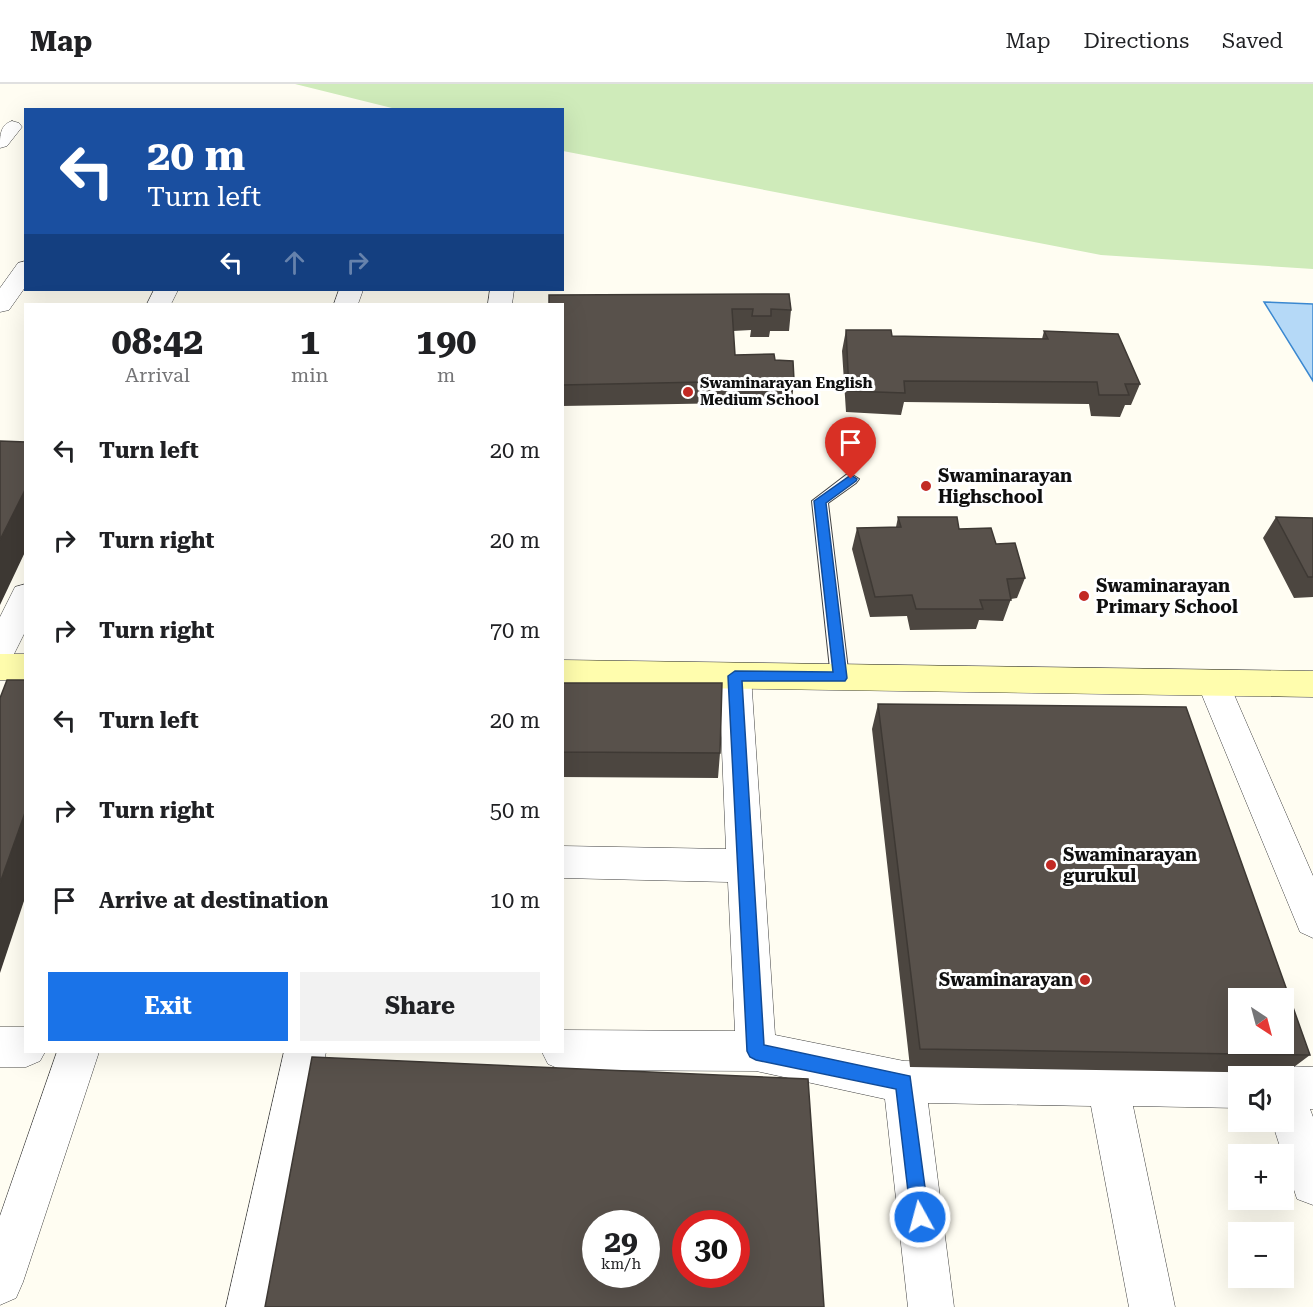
<!DOCTYPE html>
<meta charset="utf-8">
<style>
body{margin:0;font-family:"Roboto Serif",serif;background:#f2f2f2;color:#202124;height:100vh;display:flex;flex-direction:column;font-size:22px;white-space:nowrap}
*{box-sizing:border-box;margin:0}
p{font-size:20px;color:#757577}
.icon{flex:none;width:33px;height:33px;fill:none;stroke:currentColor;stroke-width:2;stroke-linecap:round;stroke-linejoin:round}
.map{position:relative;flex:1;overflow:hidden}
.side{position:absolute;left:24px;top:219px;width:540px;height:750px;display:flex;flex-direction:column;background:#fff;border-radius:0px;box-shadow:0 6px 24px #0002}
.side>*{flex:none}
.hud{position:absolute;left:24px;top:24px;width:540px;height:183px;border-radius:0px;box-shadow:0 6px 24px #0002;background:#1a4fa0;color:#fff;overflow:hidden}
.needle{width:39px;rotate:144deg}
.buttons{position:absolute;left:1228px;top:904px;display:grid;gap:12px}
.buttons a{display:grid;place-items:center;width:66px;height:66px;border-radius:0px;background:#fff;box-shadow:0 6px 24px #0002;font-size:30px}
.speed{position:absolute;left:582px;top:1126px;display:flex;gap:12px;font-size:30px;font-weight:700;text-align:center}
.speed>*{display:grid;place-content:center;width:78px;height:78px;border-radius:50%;background:#fff;box-shadow:0 6px 24px #0002;line-height:1}
.speed small{font-size:15px;font-weight:400}
.speed .limit{border:9px solid #d22;background:#fff;color:#111}
.pin{position:absolute;display:grid;place-items:center;width:51px;height:51px;color:#fff;margin:-62px -26px;border-radius:50% 50% 50% 0;rotate:-45deg;box-shadow:0 0 6px #0007}
.pin .icon{rotate:45deg}
.me{position:absolute;width:66px;margin:-33px;rotate:353deg;stroke-linejoin:round;filter:drop-shadow(0 0 4px #0008)}
.turn{display:flex;align-items:center;gap:21px;height:126px;padding:0 24px;font-size:27px}
.turn .icon{width:78px;height:78px;stroke-width:2.5}
.turn b{display:block;font-size:42px;line-height:51px}
.lanes{display:flex;align-items:center;height:57px;padding:0 24px;background:#0003;justify-content:center;gap:30px;direction:ltr}
.lanes .off{opacity:.35}
.eta{display:flex;justify-content:space-evenly;align-items:center;height:102px;text-align:center}
.eta b{font-size:36px;font-weight:700;line-height:42px}
.cta{display:flex;gap:12px;margin-top:auto;padding:12px 24px}
.cta a{flex:1;height:69px;border-radius:0px;background:#1a73e8;color:#fff;font-size:24px;font-weight:700;line-height:69px;text-align:center}
.cta a+a{background:#f2f2f2;color:#202124}
ul{padding:0;list-style:none}
li{display:flex;align-items:center;gap:18px;height:90px;padding:0 24px}
li div{flex:1}
li b{display:block;font-size:22px}
li em{font-style:normal}
header{display:flex;align-items:center;gap:36px;box-sizing:border-box;height:84px;padding:0 30px;background:#fff;border-bottom:2px solid #e0e0e0}
header strong{font-size:28px}
nav{display:flex;gap:33px;margin-inline-start:auto;font-size:21px}
.map>svg:first-child{display:block}
.green{fill:#cfebba}
.water{fill:#b5d9f7;stroke:#3b88d0;stroke-width:1.5}
.lines{fill:none;stroke-linecap:round;stroke-linejoin:round}
.lane-casing{stroke:#424242;stroke-width:2}
.street-casing{stroke:#424242;stroke-width:1}
.secondary-casing{stroke:#313131;stroke-width:1}
.lane{fill:#fff;fill-rule:evenodd}
.street{fill:#fff;fill-rule:evenodd}
.secondary{fill:#fffdad;fill-rule:evenodd}
.wall{fill:#4c4640}
.shaded-wall{fill:#3e3934}
.building{fill:#58514b;stroke:#3e3934;stroke-width:1.5;fill-rule:evenodd}
.route{fill:#1a73e8;stroke:#114b97;stroke-width:1.5}
.poi-dot{fill:#c22a24;stroke:#fff;stroke-width:2}
.labels{text-anchor:middle;stroke-width:6;stroke-linejoin:round;paint-order:stroke}
.far-poi-label{font-size:15px;font-weight:bold;fill:#0f0f0f;stroke:#fff;text-anchor:start}
.poi-label{font-size:18px;font-weight:bold;fill:#0f0f0f;stroke:#fff;text-anchor:start}
</style>
<header>
<strong>Map</strong>
<nav><a>Map</a><a>Directions</a><a>Saved</a></nav>
</header>
<div class="map">
<svg width="1313" height="1223" viewBox="0 0 1313 1223">
<rect width="100%" height="100%" fill="#fffdf2"/>
<path class="green" d="M295,0H1313V185L1101,171L563,67L562,26L396,25Z"/>
<path class="water" d="M1264,218L1313,220V297Z"/>
<g class="lines">
<g class="lane-casing">
<path id="lane" d="M851,390L859,395L856,399L828,419L849,594L846,599L840,601L834,599L831,594L812,417L846,391Z"/>
</g>
<g class="street-casing">
<path id="street" d="M12,37L19,39L22,43L7,62L0,64C0,51 0,41 12,37Z
M26,177V202L9,226L0,228V204L18,179Z
M154,206H178L171,220H147Z
M339,206H363L358,220H334Z
M490,206H514L512,220H488Z
M26,500V546L11,576L0,579V533L15,503Z
M735,579L747,583L751,592L775,951L904,977L1239,982L1254,988L1256,993H1239V1024L1133,1022L1175,1223H1129L1091,1022L928,1019L954,1223H908L885,1015L756,987L562,986L548,980L542,968H562V946L735,947L728,798L562,794V762L726,765L719,592L723,583Z
M1213,586L1225,590L1229,599L1313,792V854L1300,848L1197,599L1201,590Z
M0,943H26V968H45L40,977L26,983H0Z
M57,968H99L23,1198L16,1214L0,1221V1132Z
M284,968H326L272,1223H226Z
M1284,982L1313,983V1025H1310L1313,1033V1121L1297,1115L1272,1038H1284V993H1267L1269,988Z"/>
</g>
<g class="secondary-casing">
<path id="secondary" d="M0,570H26V596H0Z
M562,576L1313,587V613L562,602Z"/>
</g>
<use href="#lane" class="lane"/>
<use href="#street" class="street"/>
<use href="#secondary" class="secondary"/>
</g>
<path class="wall" d="M562,220L791,226L789,247H770L769,253H750L751,246L733,247L735,271L775,276L794,296L792,318L562,322Z
M846,246L892,252L1042,255L1044,247L1140,300L1131,321H1125L1120,333L1091,332L1089,320L904,318L901,331L846,328L842,267Z
M898,433L959,445L996,460L1025,494L1017,514L1011,515L1003,537L979,536L976,545L910,546L907,532L870,533L852,465L857,444L896,443Z
M1276,433L1313,434V513L1294,514L1263,454Z
M562,599L720,669L718,694L562,693Z
M878,620L1310,971L1286,989L910,983L872,645Z"/>
<path class="shaded-wall" d="M26,404V466L0,521V456Z
M26,726V811L0,889V799Z"/>
<path class="building" d="M789,210L791,226L771,225V232H752L753,225H732L735,271L774,270L775,276L793,277L794,296L562,301V220H549V211Z
M846,246H891L892,252L1048,255L1044,247L1118,250L1140,300H1125L1129,311H1099L1097,298L904,297L905,309L849,307Z
M0,357L26,358V404L0,456Z
M898,433H957L959,445L991,444L996,460L1015,459L1025,494L1007,495L1011,516H980L983,525H916L912,511L875,513L857,444L901,443Z
M1276,433L1313,434V493H1308Z
M7,596H26V726L0,799V614Z
M562,599H722L720,669L562,668Z
M878,620L1186,623L1310,971L920,965ZM1239,915H1284V960H1239Z
M312,973L808,995L824,1223H265ZM596,1140H646V1191H596ZM686,1140H736V1191H686Z"/>
<path class="route" d="M851,391L857,395L856,397L826,419L847,594L845,597H742L764,961L910,992L929,1133L927,1139L920,1142L914,1139L911,1133L896,1005L756,976L750,973L747,967L728,592L735,587L833,588L814,417Z"/>
<g class="poi-dot">
<circle cx="688" cy="308" r="6"/>
<circle cx="926" cy="402" r="6"/>
<circle cx="1084" cy="512" r="6"/>
<circle cx="1051" cy="781" r="6"/>
<circle cx="1085" cy="896" r="6"/>
</g>
<g class="labels">
<g class="far-poi-label">
<text x="700" y="304">Swaminarayan English<tspan x="700" dy="17">Medium School</tspan></text>
</g>
<g class="poi-label">
<text x="938" y="398">Swaminarayan<tspan x="938" dy="21">Highschool</tspan></text>
<text x="1096" y="508">Swaminarayan<tspan x="1096" dy="21">Primary School</tspan></text>
<text x="1063" y="777">Swaminarayan<tspan x="1063" dy="21">gurukul</tspan></text>
<text x="1073" y="902" text-anchor="end">Swaminarayan</text>
</g>
</g>
</svg>
<div class="buttons">
<a><svg class="needle" viewBox="-14 -14 28 28"><path d="M0-13l5 13h-10z" fill="#e53935"/><path d="M0 13l5-13h-10z" fill="#757577"/></svg></a>
<a><svg class="icon" aria-label="sound" viewBox="0 0 24 24"><path d="M4 9h4l5-4v14l-5-4H4zM17 9q2 3 0 6"/></svg></a>
<a>+</a>
<a>−</a>
</div>
<div class="speed"><div>29<small>km/h</small></div><div class="limit">30</div></div>
<div class="pin" style="left:851px;top:395px;background:#d93025"><svg class="icon" aria-label="arrive" viewBox="0 0 24 24"><path d="M6 21V4h12l-3 4 3 4H6"/></svg></div>
<svg class="me" style="left:920px;top:1133px" viewBox="-20 -20 40 40"><circle r="17" fill="#1a73e8" stroke="#fff" stroke-width="3"/><path d="M0-11L8 9 0 5-8 9z" fill="#fff"/></svg>
<div class="hud">
<div class="turn"><svg class="icon" aria-label="left" viewBox="0 0 24 24"><path d="M17 20v-9H6M10 6l-5 5 5 5"/></svg><div><b>20 m</b>Turn left</div></div>
<div class="lanes"><svg class="icon" aria-label="left" viewBox="0 0 24 24"><path d="M17 20v-9H6M10 6l-5 5 5 5"/></svg><svg class="icon off" aria-label="ahead" viewBox="0 0 24 24"><path d="M12 20V5M6 11l6-6 6 6"/></svg><svg class="icon off" aria-label="right" viewBox="0 0 24 24"><path d="M7 20v-9h11M14 6l5 5-5 5"/></svg></div>
</div>
<section class="side">
<div class="eta">
<div><b>08:42</b><p>Arrival</p></div>
<div><b>1</b><p>min</p></div>
<div><b>190</b><p>m</p></div>
</div>
<ul>
<li><svg class="icon" aria-label="left" viewBox="0 0 24 24"><path d="M17 20v-9H6M10 6l-5 5 5 5"/></svg><div><b>Turn left</b></div><em>20 m</em></li>
<li><svg class="icon" aria-label="right" viewBox="0 0 24 24"><path d="M7 20v-9h11M14 6l5 5-5 5"/></svg><div><b>Turn right</b></div><em>20 m</em></li>
<li><svg class="icon" aria-label="right" viewBox="0 0 24 24"><path d="M7 20v-9h11M14 6l5 5-5 5"/></svg><div><b>Turn right</b></div><em>70 m</em></li>
<li><svg class="icon" aria-label="left" viewBox="0 0 24 24"><path d="M17 20v-9H6M10 6l-5 5 5 5"/></svg><div><b>Turn left</b></div><em>20 m</em></li>
<li><svg class="icon" aria-label="right" viewBox="0 0 24 24"><path d="M7 20v-9h11M14 6l5 5-5 5"/></svg><div><b>Turn right</b></div><em>50 m</em></li>
<li><svg class="icon" aria-label="arrive" viewBox="0 0 24 24"><path d="M6 21V4h12l-3 4 3 4H6"/></svg><div><b>Arrive at destination</b></div><em>10 m</em></li>
</ul>
<div class="cta"><a>Exit</a><a>Share</a></div>
</section>
</div>
